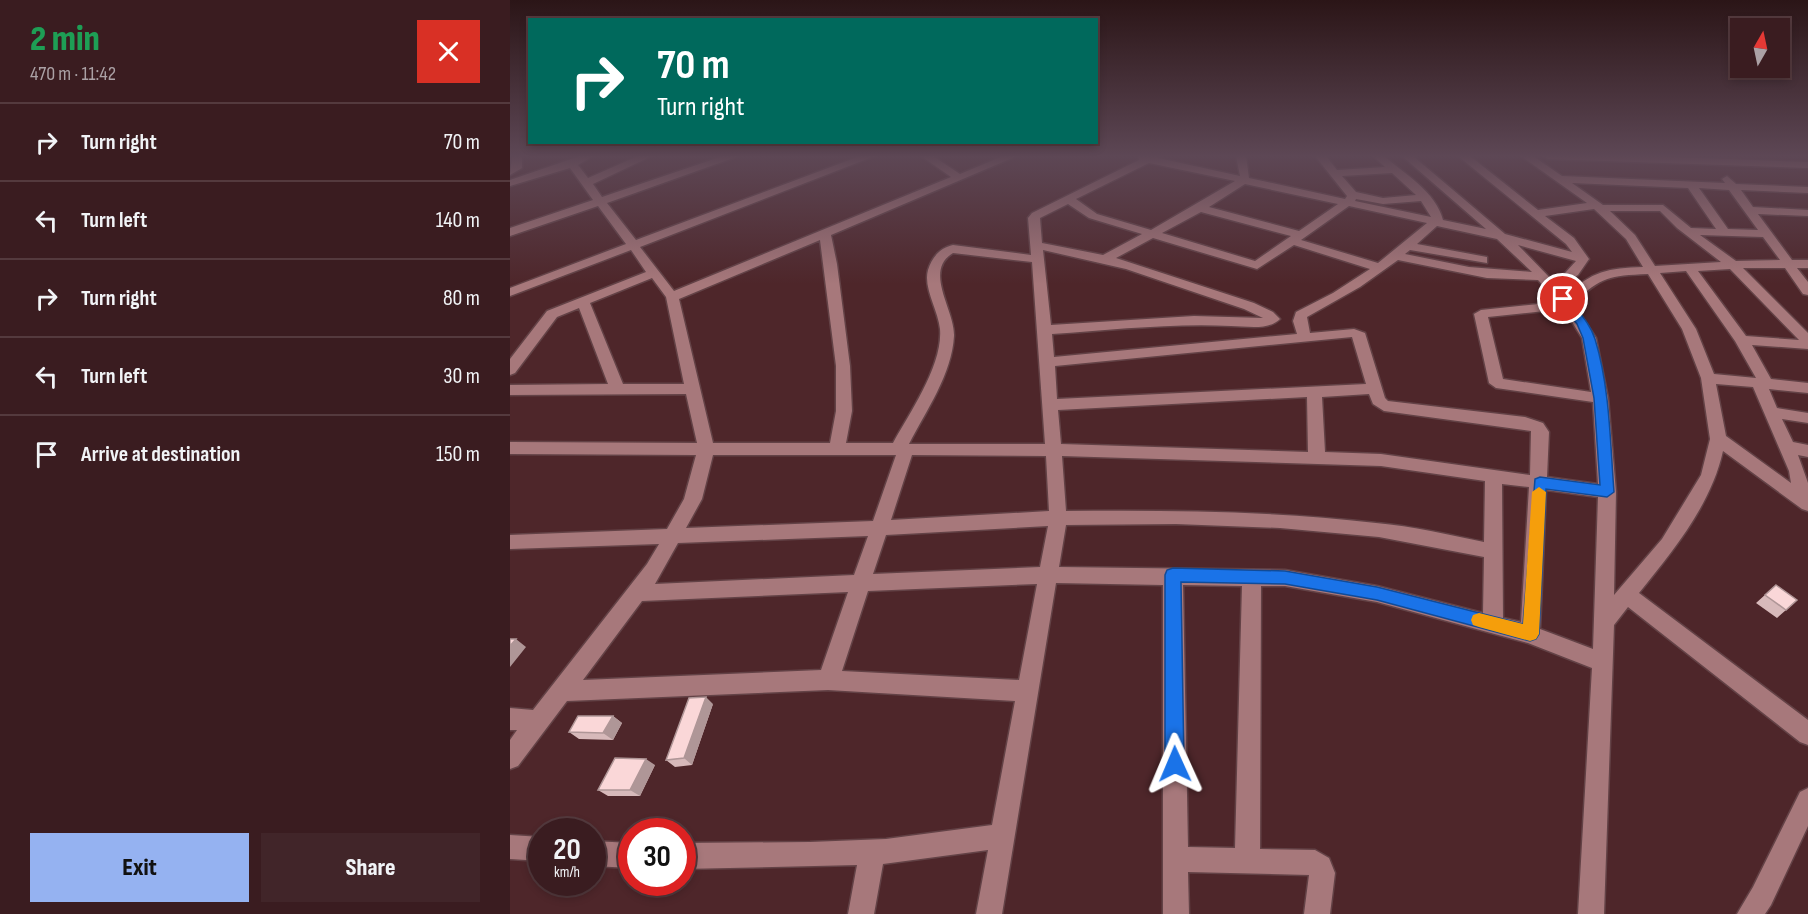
<!DOCTYPE html>
<meta charset="utf-8">
<style>
body{margin:0;font-family:"Sofia Sans Condensed",sans-serif;background:#412529;color:#f1f3f6;height:100vh;display:flex;flex-direction:column;font-size:22px;white-space:nowrap}
*{box-sizing:border-box;margin:0}
p{font-size:20px;color:#aba1a5}
.icon{flex:none;width:33px;height:33px;fill:none;stroke:currentColor;stroke-width:2;stroke-linecap:round;stroke-linejoin:round}
.map{position:relative;flex:1;overflow:hidden}
.sheet{display:flex;flex-direction:column;background:#3a1c20;width:510px}
.sheet>*{flex:none}
.hud{position:absolute;left:18px;top:18px;width:570px;height:126px;border-radius:0px;box-shadow:0 3px 9px #0003,0 0 0 2px #543a3e;background:#00695c;color:#fff;overflow:hidden}
.needle{width:39px;rotate:9deg}
.controls{position:absolute;left:1220px;top:18px;display:grid;gap:12px}
.controls a{display:grid;place-items:center;width:60px;height:60px;border-radius:0px;background:#3a1c20;box-shadow:0 3px 9px #0003,0 0 0 2px #543a3e;font-size:30px}
.speed{position:absolute;left:18px;top:818px;display:flex;gap:12px;font-size:30px;font-weight:700;text-align:center}
.speed>*{display:grid;place-content:center;width:78px;height:78px;border-radius:50%;background:#3a1c20;box-shadow:0 3px 9px #0003,0 0 0 2px #543a3e;line-height:1}
.speed small{font-size:15px;font-weight:400}
.speed .limit{border:9px solid #d22;background:#fff;color:#111}
.pin{position:absolute;display:grid;place-items:center;width:51px;height:51px;color:#fff;margin:-26px;border:3px solid #fff;border-radius:50%;box-shadow:0 2px 6px #0007}
.me{position:absolute;width:66px;margin:-33px;rotate:359deg;stroke-linejoin:round;filter:drop-shadow(0 0 4px #0008)}
.turn{display:flex;align-items:center;gap:21px;height:126px;padding:0 30px;font-size:27px}
.turn .icon{width:78px;height:78px;stroke-width:2.5}
.turn b{display:block;font-size:42px;line-height:51px}
.round{display:grid;place-items:center;flex:none;width:63px;height:63px;border-radius:0px;background:#412529}
.headline{display:flex;align-items:center;justify-content:space-between;height:102px;padding:0 30px}
h1{font-size:36px;font-weight:800;line-height:45px;color:#1e9e55}
.cta{display:flex;gap:12px;margin-top:auto;padding:12px 30px}
.cta a{flex:1;height:69px;border-radius:0px;background:#95b2f1;color:#111;font-size:24px;font-weight:800;line-height:69px;text-align:center}
.cta a+a{background:#412529;color:#f1f3f6}
ul{padding:0;list-style:none}
li{display:flex;align-items:center;gap:18px;height:78px;padding:0 30px;border-top:2px solid #543a3e}
li div{flex:1}
li b{display:block;font-size:22px}
li em{font-style:normal}
main{display:flex;flex:1;min-height:0}
.map>svg:first-child{display:block}
.lines{fill:none;stroke-linecap:round;stroke-linejoin:round}
.street-casing{stroke:#634246;stroke-width:3}
.street{fill:#a7787b;fill-rule:evenodd}
.wall{fill:#d7b9ba}
.shaded-wall{fill:#af9697}
.building{fill:#fad7d8;stroke:#af9697;stroke-width:1.5}
.route{fill:#1a73e8;stroke:#114b97;stroke-width:1.5}
.slow{fill:#f59e0b}
</style>
<main>
<section class="sheet">
<div class="headline"><div><h1>2 min</h1><p>470 m · 11:42</p></div><a class="round" style="background:#d93025;color:#fff"><svg class="icon" aria-label="close" viewBox="0 0 24 24"><path d="M6 6l12 12M18 6L6 18"/></svg></a></div>
<ul>
<li><svg class="icon" aria-label="right" viewBox="0 0 24 24"><path d="M7 20v-9h11M14 6l5 5-5 5"/></svg><div><b>Turn right</b></div><em>70 m</em></li>
<li><svg class="icon" aria-label="left" viewBox="0 0 24 24"><path d="M17 20v-9H6M10 6l-5 5 5 5"/></svg><div><b>Turn left</b></div><em>140 m</em></li>
<li><svg class="icon" aria-label="right" viewBox="0 0 24 24"><path d="M7 20v-9h11M14 6l5 5-5 5"/></svg><div><b>Turn right</b></div><em>80 m</em></li>
<li><svg class="icon" aria-label="left" viewBox="0 0 24 24"><path d="M17 20v-9H6M10 6l-5 5 5 5"/></svg><div><b>Turn left</b></div><em>30 m</em></li>
<li><svg class="icon" aria-label="arrive" viewBox="0 0 24 24"><path d="M6 21V4h12l-3 4 3 4H6"/></svg><div><b>Arrive at destination</b></div><em>150 m</em></li>
</ul>
<div class="cta"><a>Exit</a><a>Share</a></div>
</section>
<div class="map">
<svg width="1298" height="914" viewBox="0 0 1298 914">
<rect width="100%" height="100%" fill="#4e262a"/>
<g class="lines">
<g class="street-casing">
<path id="street" d="M2,156H12V168L0,175Z
M70,156H83L68,165L78,178L128,156H142L83,184L92,197L213,156H229L97,203L126,240L350,156H365L130,247L164,291L441,177L411,156H423L450,174L493,156H507L321,235L327,264L340,366L342,411L336,443H383C400,412 433,365 430,329C428,310 413,288 418,270C422,257 430,248 443,245L521,255L518,218L522,213L629,160L628,156H650L648,158L730,176L726,156H736L739,178L835,199L837,196L805,156H816L827,170L875,167L863,156H874C895,174 926,192 933,220L976,229L892,156H903L995,234L1062,252L1056,244L948,156H960L1028,210L1077,203L1011,156H1023L1052,176L1215,183L1212,179L1217,176L1226,184L1298,187V193L1231,190L1243,207L1298,210V216L1248,214L1282,260H1298V268H1287L1298,282V295L1293,294L1275,268H1233L1298,333V349L1242,345L1261,379L1298,383V393L1259,389L1267,408L1298,413V423L1272,419L1283,442L1298,445V457L1288,455L1298,483V511L1292,509L1213,451C1201,505 1163,551 1129,593L1298,720V745L1290,742L1118,607L1104,625L1094,914H1068L1082,668L1018,643L867,602L775,586H751L750,849L805,850L819,858L825,873L820,914H794L799,875L678,872L679,914H653V585L546,583L492,914H466L478,850L373,864L364,914H338L347,865L172,869V843L300,842L376,839L482,825L505,701L318,690L57,701L8,766L0,769V740L7,730H0V708L23,710L137,564L149,544L0,549V535L157,529L174,499L186,455L0,454V442L187,443L176,394L0,395V385L98,384L69,308L47,317L5,373L0,375V359L37,311L136,272L121,250L0,296V288L116,244L88,206L0,236V228L83,200L60,168L0,186V180ZM639,163L725,181L641,230L587,214L566,199ZM882,173L906,195L873,198L846,192L832,176ZM1062,183L1178,188L1206,229L1181,228L1153,205H1093ZM735,184L828,204L789,231L699,207ZM1189,188L1219,190L1248,230L1218,229ZM846,199L873,204L911,201L921,217L845,201ZM558,204L579,218L632,234L593,255L532,243L530,218ZM839,206L917,223L868,263L791,240ZM1084,209L1116,239L1133,267C1098,268 1082,271 1056,296L1049,288L1068,275L1079,259L1064,238L1035,216ZM1100,211H1150L1167,228L1211,262L1145,266L1125,235ZM691,212L781,236L745,261L652,233ZM927,226L987,239L1022,272L959,267L895,254L900,250L977,263V257L907,244ZM1190,235L1253,237L1270,260L1226,261ZM643,238L747,269L784,245L860,269L823,293L786,312L783,321L787,334L544,357L542,334C602,330 662,323 721,326C736,326 758,331 770,319L763,312L744,303L606,258ZM310,240L326,366V411L320,443H203L169,299ZM1008,245L1066,261L1055,273L1043,281ZM533,250L616,269L734,309L753,318L684,316L541,325ZM443,253L522,262L535,444H399C416,411 442,374 444,336C445,310 413,271 443,253ZM888,260L977,278L1028,280L1048,302L971,310L964,314L979,383L986,388L1083,402L1088,484L1037,477L1039,432L1033,423L1015,417L878,401L875,398L855,333L844,329L800,333L797,317L850,287ZM1220,269L1289,340L1236,336L1188,271ZM1176,271L1225,341L1246,378L1204,374L1186,329L1150,273ZM1138,274L1172,329L1191,378L1200,439L1191,475L1152,539L1104,595L1106,492L1098,398L1086,338L1063,303C1093,276 1098,276 1138,274ZM142,278L156,297L174,384H113L80,303ZM1054,309L1072,338L1081,392L993,379L978,317ZM842,337L856,384L547,399L545,366ZM1206,384L1243,387L1279,471L1281,483L1216,436ZM859,394L863,404L874,411L1021,431L1020,475L871,454L815,452L812,397ZM797,397L798,452L551,444L548,410ZM203,455H386L363,521L176,528L192,499ZM402,455L536,456L539,511L381,520ZM552,456L871,466L975,481L974,542C939,535 903,526 866,523C763,511 660,510 556,511ZM992,484L1019,487L1011,622L993,618ZM1036,490L1088,497L1083,649L1030,629ZM666,524L770,528L869,537L974,557L973,613L867,586L775,570L549,567L556,525ZM538,526L530,567L363,574L376,535ZM358,536L344,575L145,584L168,543ZM527,584L509,680L332,671L358,591ZM673,585L732,586L725,848L678,847ZM338,592L311,670L73,680L132,601Z
M1033,156H1134L1298,162V168L1038,159Z
M1298,788V826L1261,905L1255,914H1227L1243,887L1290,792Z
M0,835L32,837V861L0,859Z
M82,841L122,843V868L82,866Z"/>
</g>
<use href="#street" class="street"/>
</g>
<path class="wall" d="M1266,585L1276,610L1267,618L1246,603Z
M203,704L182,765L165,767L156,760Z
M103,716L112,723L103,740L69,739L59,732Z
M145,765L130,796H98L88,790Z"/>
<path class="shaded-wall" d="M6,639L16,647L0,667V646Z
M196,697L203,704L182,765L174,758Z
M103,716L112,723L103,740L93,733Z
M136,759L145,765L130,796L120,790Z"/>
<path class="building" d="M1266,585L1287,600L1276,610L1255,595Z
M0,639H6L0,646Z
M196,697L174,758L156,760L179,698Z
M68,716H103L93,733L59,732Z
M105,758L136,759L120,790H88Z"/>
<linearGradient id="sky" x2="0" y2="1"><stop stop-color="#2b1517"/><stop offset="0.55" stop-color="#5d4755"/><stop offset="1" stop-color="#5d4755" stop-opacity="0"/></linearGradient>
<rect width="1298" height="284" fill="url(#sky)"/>
<path class="route" d="M1053,295L1057,296C1067,310 1080,323 1085,339C1100,388 1100,441 1104,492L1097,497L1036,489L1029,634L1026,639L1020,641L867,600L775,584L671,582L674,764L672,771L665,774L658,771L655,764V575L657,570L663,568L775,571L867,587L1013,624L1025,479L1030,477L1090,485L1084,398L1073,338L1067,324L1047,299Z"/>
<path class="slow" d="M1029,487L1036,492L1029,634L1026,639L1020,641L969,627L963,625L961,620L963,615L969,613L1013,624L1022,492Z"/>
</svg>
<div class="controls">
<a><svg class="needle" viewBox="-14 -14 28 28"><path d="M0-13l5 13h-10z" fill="#e53935"/><path d="M0 13l5-13h-10z" fill="#aba1a5"/></svg></a>
</div>
<div class="speed"><div>20<small>km/h</small></div><div class="limit">30</div></div>
<div class="pin" style="left:1053px;top:299px;background:#d93025"><svg class="icon" aria-label="arrive" viewBox="0 0 24 24"><path d="M6 21V4h12l-3 4 3 4H6"/></svg></div>
<svg class="me" style="left:665px;top:764px" viewBox="-20 -20 40 40"><path d="M0-17L14 15 0 8-14 15z" fill="#1a73e8" stroke="#fff" stroke-width="4"/></svg>
<div class="hud">
<div class="turn"><svg class="icon" aria-label="right" viewBox="0 0 24 24"><path d="M7 20v-9h11M14 6l5 5-5 5"/></svg><div><b>70 m</b>Turn right</div></div>
</div>
</div>
</main>
